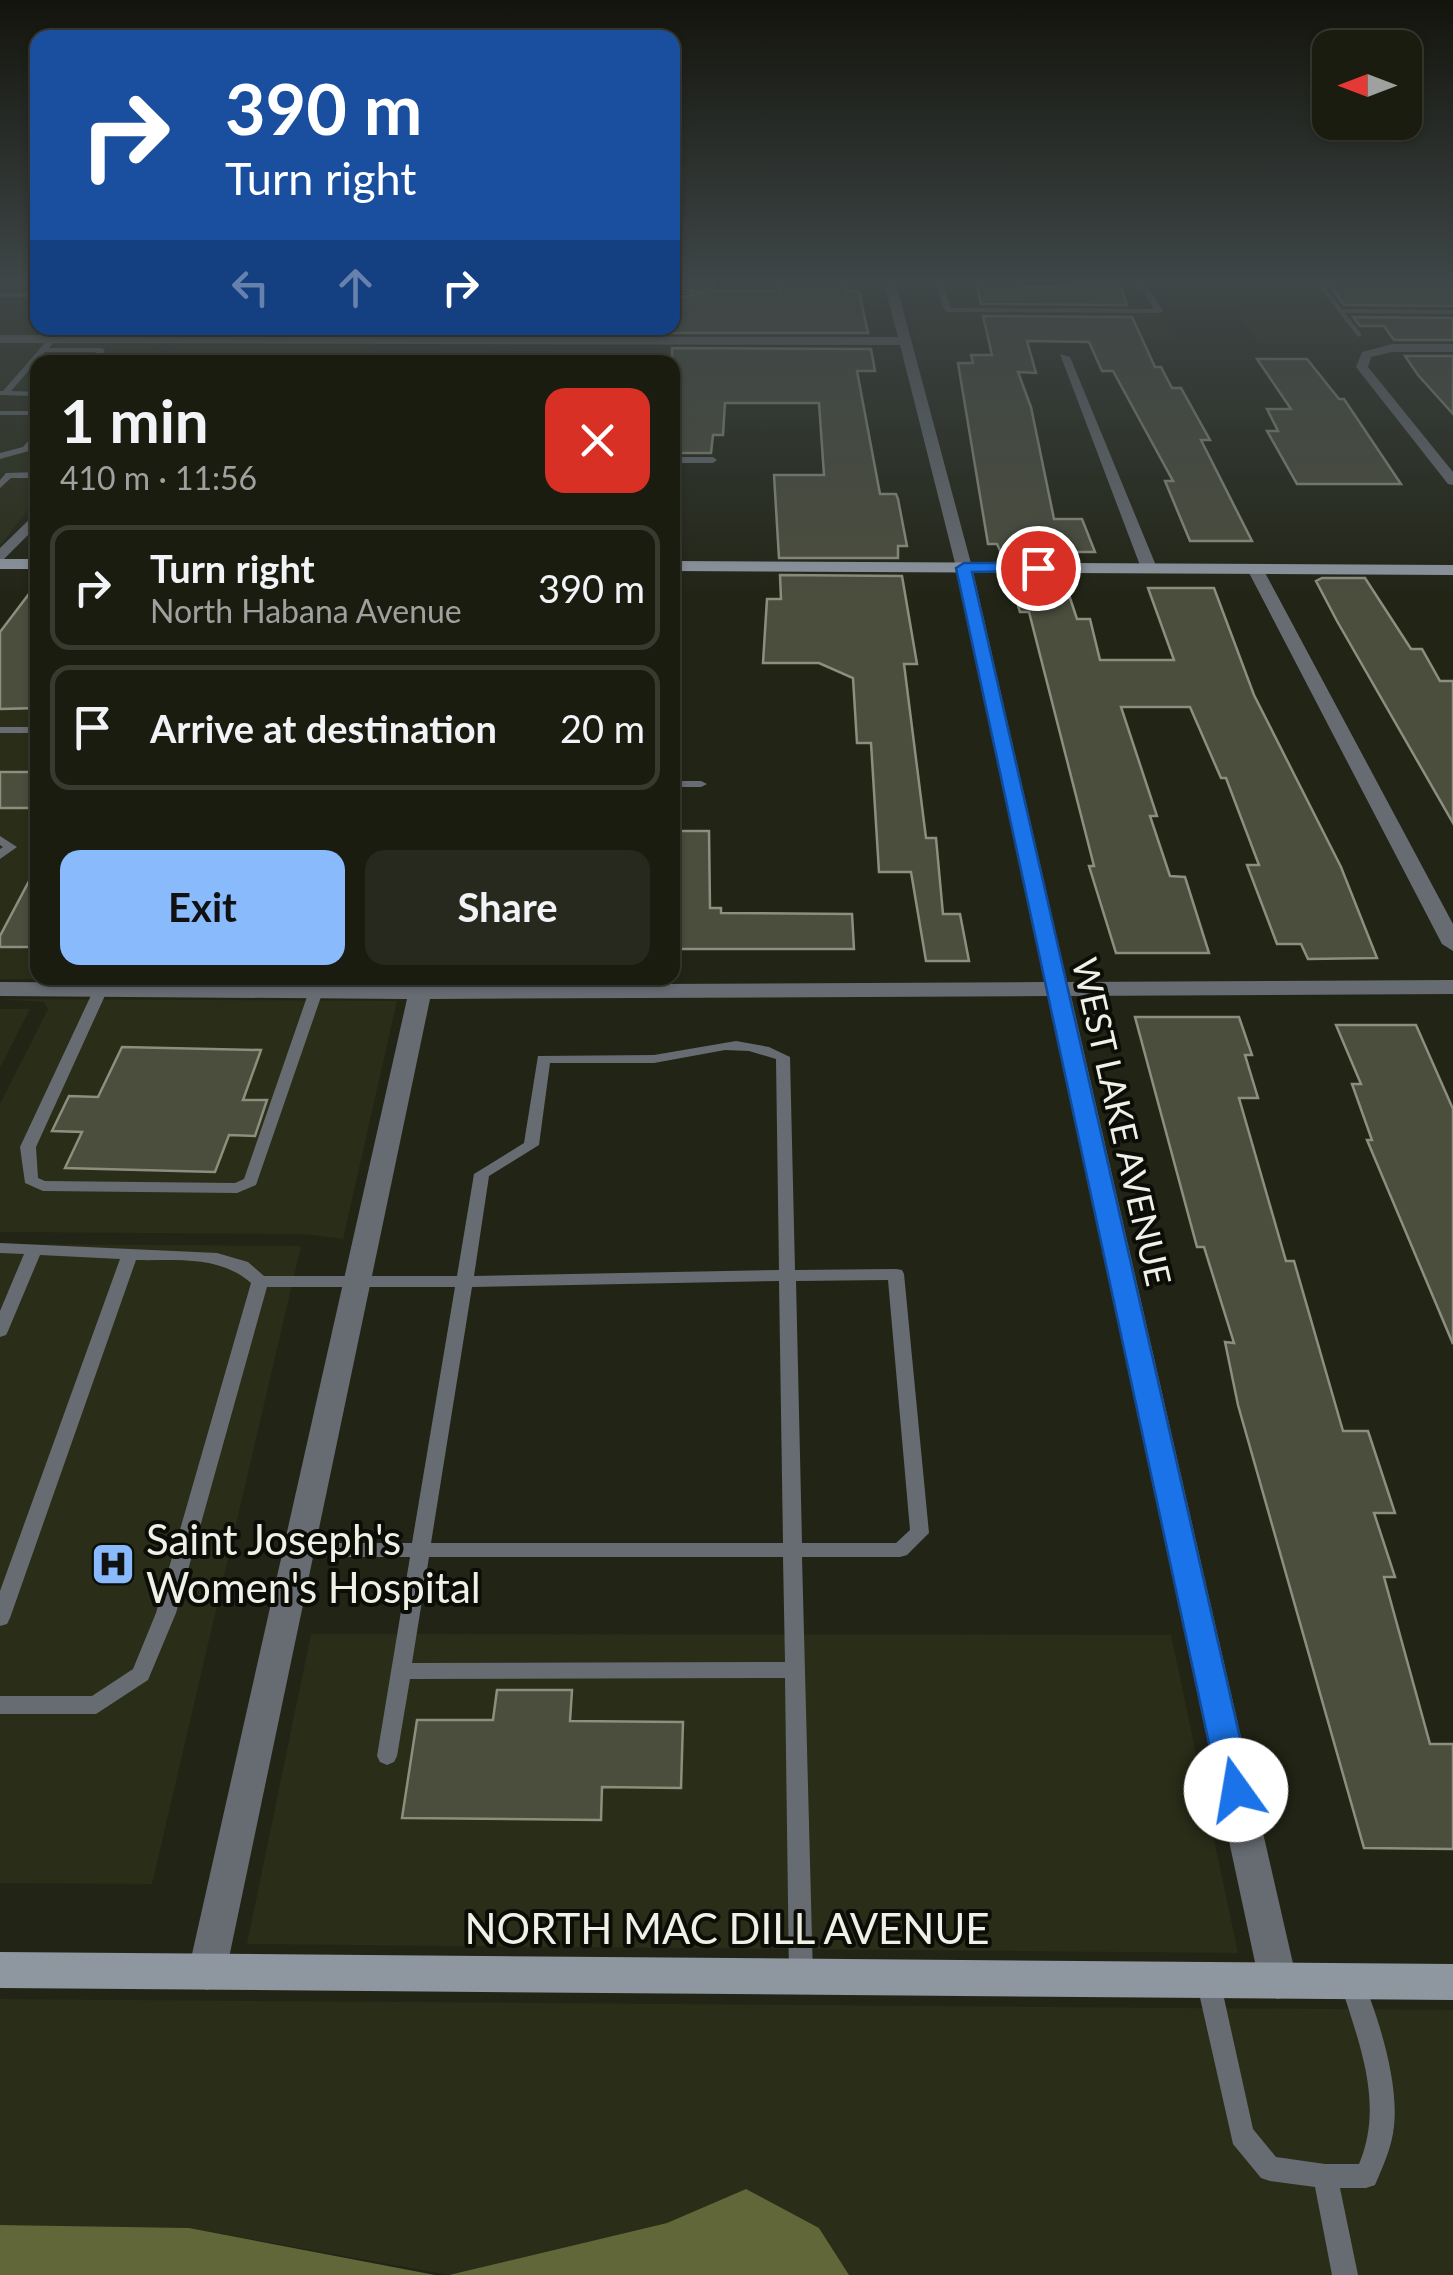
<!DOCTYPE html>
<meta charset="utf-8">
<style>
body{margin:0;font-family:Lato,sans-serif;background:#27291e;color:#f1f3f6;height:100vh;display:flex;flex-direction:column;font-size:38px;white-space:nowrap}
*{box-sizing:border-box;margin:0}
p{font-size:32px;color:#9fa19f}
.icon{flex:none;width:55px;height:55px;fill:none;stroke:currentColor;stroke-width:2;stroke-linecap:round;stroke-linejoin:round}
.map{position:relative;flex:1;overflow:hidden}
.side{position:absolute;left:30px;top:355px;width:650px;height:630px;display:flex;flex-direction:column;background:#1a1c10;border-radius:20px;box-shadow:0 2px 8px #0004,0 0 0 2px #383a30}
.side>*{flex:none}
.guide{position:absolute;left:30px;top:30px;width:650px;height:305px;border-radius:20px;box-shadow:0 2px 8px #0004,0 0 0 2px #383a30;background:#1a4fa0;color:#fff;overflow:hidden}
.needle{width:65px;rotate:270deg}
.tools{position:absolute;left:1312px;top:30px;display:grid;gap:20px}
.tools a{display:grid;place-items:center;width:110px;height:110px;border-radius:20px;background:#1a1c10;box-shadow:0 2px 8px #0004,0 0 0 2px #383a30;font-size:50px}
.pin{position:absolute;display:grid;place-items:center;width:85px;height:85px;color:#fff;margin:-42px;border:5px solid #fff;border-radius:50%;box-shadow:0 2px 10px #0007}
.me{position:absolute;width:110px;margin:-55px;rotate:347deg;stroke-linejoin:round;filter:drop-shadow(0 0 8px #0008)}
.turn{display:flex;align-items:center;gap:35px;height:210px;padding:0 30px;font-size:45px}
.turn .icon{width:130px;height:130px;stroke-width:2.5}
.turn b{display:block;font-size:70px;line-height:85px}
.lanes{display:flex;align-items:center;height:95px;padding:0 30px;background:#0003;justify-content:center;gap:50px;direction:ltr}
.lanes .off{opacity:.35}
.round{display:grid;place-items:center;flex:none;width:105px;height:105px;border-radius:20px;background:#27291e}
.head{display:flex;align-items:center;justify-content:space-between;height:170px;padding:0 30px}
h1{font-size:60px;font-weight:700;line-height:75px}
.primary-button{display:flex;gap:20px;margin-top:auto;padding:20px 30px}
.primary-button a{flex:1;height:115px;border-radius:20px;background:#88bafc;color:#111;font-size:40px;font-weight:700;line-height:115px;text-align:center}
.primary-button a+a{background:#27291e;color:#f1f3f6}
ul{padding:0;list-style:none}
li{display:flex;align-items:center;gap:30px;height:125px;margin:0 20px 15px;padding:0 10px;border:5px solid #383a30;border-radius:20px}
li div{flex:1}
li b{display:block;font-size:38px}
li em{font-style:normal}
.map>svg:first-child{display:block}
.built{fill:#2a2d18}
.water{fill:#616738}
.building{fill:#4b4d3d;stroke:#8d8f7e;stroke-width:2.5}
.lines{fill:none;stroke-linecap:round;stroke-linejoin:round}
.lane{fill:#676c72;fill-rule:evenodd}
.street{fill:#676c72;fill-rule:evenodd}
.secondary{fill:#8e96a0;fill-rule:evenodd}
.route{fill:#1a73e8;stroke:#114b97;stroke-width:2.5}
.labels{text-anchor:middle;stroke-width:8;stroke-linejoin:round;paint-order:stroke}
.street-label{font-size:35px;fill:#eff1e7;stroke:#0c0d07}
.near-poi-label{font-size:42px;fill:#eff1e7;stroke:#0c0d07;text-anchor:start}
.near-street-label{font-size:42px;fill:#eff1e7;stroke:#0c0d07}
</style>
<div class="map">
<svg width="1453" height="2275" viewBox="0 0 1453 2275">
<rect width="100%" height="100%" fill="#222516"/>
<path class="built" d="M0,280H37L38,328H169L163,336H0Z
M900,280H1144L1178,337L915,341Z
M1218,280H1453V316L1429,317L1434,340H1453V345L1258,344Z
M0,342H158L142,362H38L37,498L0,546Z
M180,342L371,343L357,362H165Z
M0,679H37L38,978H403L402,981L0,979Z
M0,999L397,1001L343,1239L304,1234L0,1232V1104L48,1009L44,1002Z
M0,1009H30L0,1068Z
M0,1244L301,1246L152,1884L0,1883Z
M311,1634L1171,1635L1238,1953L247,1944Z
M0,1999L1453,2010V2275H849L819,2228L746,2189L667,2223L449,2275L189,2228L0,2225Z"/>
<path class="water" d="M746,2189L819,2228L849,2275H449L667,2223Z
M0,2225L189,2228L435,2275H0Z"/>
<path class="building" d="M672,280H714L713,291H780L778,280H846L847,291H859L868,333H672V299L702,293L672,287Z
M982,280H1014L1022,287L1121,288L1127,305L981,304L977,286Z
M1326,280H1453V306L1344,305Z
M983,316L1132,317L1155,367H1161L1172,388H1181L1210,440H1201L1252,541H1190L1165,481H1173L1113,371H1102L1089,342L1027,341L1036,373L1018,372L1031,407L1054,519H1082L1095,552H1054L1057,559H1004L997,544H988L958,363H973L971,355H992Z
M1353,317L1453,318V340H1394L1384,326H1360Z
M672,348L871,349L875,371H857L880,494H896L898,499L907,546H898V558H779L774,475H824L819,403H725L723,435H713L711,453H672Z
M1405,356H1453V414L1418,375Z
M1257,359H1307L1339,399H1344L1401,484H1297L1267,431H1278L1267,409H1291Z
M780,575L902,576L917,664H904L926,838H936L943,914H960L969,961H926L911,872H879L871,743H857L853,678L819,663H763L767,599H781Z
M1009,576L1063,577L1077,619H1090L1100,660H1174L1148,588H1214L1254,695L1341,867L1377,958L1308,959L1301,944H1277L1247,865H1259L1226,778H1221L1190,707H1121L1157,816H1150L1170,876L1185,877L1209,953H1116L1089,866H1094L1029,612H1020Z
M1322,578H1365L1411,649H1422L1440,681H1453V823L1337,621L1316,581Z
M38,582V708L0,709V632Z
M0,772H38V808H0Z
M672,831H709L710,908H721V913L852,914L854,949H672Z
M38,864V947H0V936Z
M1135,1017H1239L1252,1055H1245L1258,1098H1239L1286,1261H1294L1343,1431H1368L1395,1513H1374L1395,1577H1384L1430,1744H1453V1849L1364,1848L1238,1405L1225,1342L1234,1343L1204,1247H1197Z
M1336,1025H1416L1453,1109V1344L1367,1140H1372L1352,1084H1361Z
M122,1047L261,1050L243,1100H267L255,1136L229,1135L215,1172L65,1168L82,1132L52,1131L69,1096L98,1097Z
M497,1690H572L570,1721L683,1722L681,1788L602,1787L601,1820L402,1818L417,1720H493Z"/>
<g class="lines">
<path class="lane" d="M14,280H22L8,288H4V286Z
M935,280L979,281L976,283L942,282L951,308L1154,309L1138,283H1020L1017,281L1144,280L1163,311L1159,313L948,312L944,310Z
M1314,280H1320L1342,309L1453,310V314L1345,313L1362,335L1358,337Z
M672,291L698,293L672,295Z
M0,293H38V297H0Z
M50,337L57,339L49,348H101L105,350L96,362H89L96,352H45L11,391L38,392V396L0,395V391H3Z
M0,411H38V415H0Z
M35,433H38V441L29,451L0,459V453L23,447Z
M672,457H713L717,460L713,463H672Z
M38,472V478H11L0,488V480L6,473Z
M0,727H38V733H0Z
M672,781H701L707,784L701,787H672Z
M0,836L17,847L0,859V849L3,847L0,845Z
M101,985L108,989L36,1147L38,1178L45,1181L235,1183L244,1179L309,991L311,988H321L323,991L256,1185L237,1193L43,1191L25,1183L20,1147L94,989Z
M736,1041L769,1047L790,1057L795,1270L896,1269L902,1270L904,1274L929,1533L907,1555L900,1557H802L813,1977L809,1985L801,1988L793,1985L789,1977L785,1678L410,1679L397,1756L394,1762L387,1765L380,1762L377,1756L410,1557H300L293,1555L291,1550L293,1545L300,1543H412L455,1287H267L176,1613L148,1680L96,1714H0V1696H92L133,1669L156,1613L251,1283C219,1255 176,1261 136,1260L10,1618L7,1624L0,1626V1591L120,1259L40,1255L8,1331L6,1335L0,1337V1311L24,1254L0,1253V1243L217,1253L248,1262L264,1276H457L474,1174L524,1143L538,1056L654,1055ZM725,1050L749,1051L776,1059L779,1270L474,1276L489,1176L539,1145L550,1063H654ZM888,1280L910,1530L896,1543H802L796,1281ZM779,1281L783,1543H431L472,1287ZM429,1557H783L785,1662L412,1663Z
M1208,1969L1216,1972L1220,1980L1253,2129L1276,2157L1325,2164H1359C1385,2103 1358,2041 1340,1982L1344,1974L1352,1971L1360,1974C1378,2014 1399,2082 1394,2126C1392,2147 1383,2166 1375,2185L1366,2188H1340L1358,2275H1332L1315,2187L1270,2181L1261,2178L1233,2144L1196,1980L1200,1972Z"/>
<path class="street" d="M883,280H895L972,567L1067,982L1453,980V994L1071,996L1297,1981L1292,1994L1278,1999L1264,1994L1259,1981L1048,996L430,999L226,1972L221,1985L207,1990L193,1985L188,1972L407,999L0,996V982L410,985L412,978H434L433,985L1045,982L956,567L900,345L0,343V335L898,337Z
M1392,344H1453V352H1392L1371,357L1368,367L1453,472V485L1448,484L1356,367L1362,352Z
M1060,354L1070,357L1157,568L1155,571L1141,568Z
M38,511V525L0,563V548Z
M1249,566L1263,569L1453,924V951L1442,944L1247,569Z"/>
<path class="secondary" d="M0,559H38V569H0Z
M672,561L1453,565V575L672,571Z
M0,1952L1453,1964V2000L0,1988Z"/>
</g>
<linearGradient id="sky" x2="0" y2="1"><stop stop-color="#13140c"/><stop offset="0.47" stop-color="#3e4647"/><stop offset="1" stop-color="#3e4647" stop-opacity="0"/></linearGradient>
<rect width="1453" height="598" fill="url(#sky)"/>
<path class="route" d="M1038,563L1043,571L972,572L1252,1790L1247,1800L1236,1805L1224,1800L1219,1790L956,568L964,563Z"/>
<defs>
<g id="hospital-square" transform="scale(2.25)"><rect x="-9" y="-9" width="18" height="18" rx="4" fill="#88bafc" stroke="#0c0d07"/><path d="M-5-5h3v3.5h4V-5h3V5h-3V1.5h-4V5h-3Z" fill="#111"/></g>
</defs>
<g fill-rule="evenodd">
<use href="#hospital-square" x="113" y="1564"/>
</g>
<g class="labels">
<g class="street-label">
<text transform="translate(1121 1122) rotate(77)" y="12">WEST LAKE AVENUE</text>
</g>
<g class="near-poi-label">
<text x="146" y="1555">Saint Joseph's<tspan x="146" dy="48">Women's Hospital</tspan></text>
</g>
<g class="near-street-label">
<text x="727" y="1944">NORTH MAC DILL AVENUE</text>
</g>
</g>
</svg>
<div class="tools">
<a><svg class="needle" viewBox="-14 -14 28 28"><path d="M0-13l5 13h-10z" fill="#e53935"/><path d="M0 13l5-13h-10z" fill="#9fa19f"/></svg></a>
</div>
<div class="pin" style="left:1038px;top:568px;background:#d93025"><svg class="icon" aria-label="arrive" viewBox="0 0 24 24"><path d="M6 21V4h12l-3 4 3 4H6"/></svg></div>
<svg class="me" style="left:1236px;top:1790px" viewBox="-20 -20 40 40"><circle r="19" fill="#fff"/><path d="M0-13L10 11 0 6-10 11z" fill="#1a73e8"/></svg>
<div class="guide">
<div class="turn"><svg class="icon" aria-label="right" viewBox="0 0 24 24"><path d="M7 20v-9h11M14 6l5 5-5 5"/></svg><div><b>390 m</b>Turn right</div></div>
<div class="lanes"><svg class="icon off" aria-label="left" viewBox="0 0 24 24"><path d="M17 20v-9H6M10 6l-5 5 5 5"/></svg><svg class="icon off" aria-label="ahead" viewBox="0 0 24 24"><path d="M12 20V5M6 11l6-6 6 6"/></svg><svg class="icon" aria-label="right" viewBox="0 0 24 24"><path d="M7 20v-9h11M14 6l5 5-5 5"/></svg></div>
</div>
<section class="side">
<div class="head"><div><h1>1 min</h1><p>410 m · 11:56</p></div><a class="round" style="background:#d93025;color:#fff"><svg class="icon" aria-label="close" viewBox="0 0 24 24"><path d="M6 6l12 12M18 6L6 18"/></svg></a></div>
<ul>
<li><svg class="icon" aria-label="right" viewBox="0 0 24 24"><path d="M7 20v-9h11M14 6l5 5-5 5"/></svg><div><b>Turn right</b><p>North Habana Avenue</p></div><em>390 m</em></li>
<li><svg class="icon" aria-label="arrive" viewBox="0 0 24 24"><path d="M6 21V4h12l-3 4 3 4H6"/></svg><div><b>Arrive at destination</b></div><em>20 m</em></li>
</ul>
<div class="primary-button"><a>Exit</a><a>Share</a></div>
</section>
</div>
